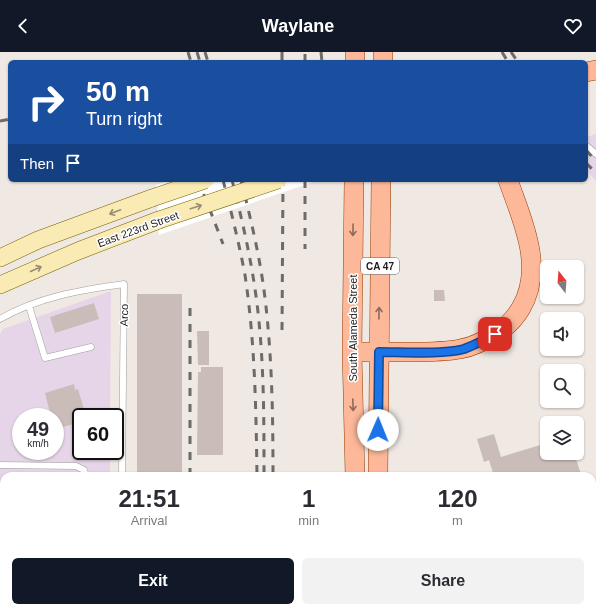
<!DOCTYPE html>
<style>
body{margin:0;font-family:Arial,sans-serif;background:#f2f2f3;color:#2b2b33;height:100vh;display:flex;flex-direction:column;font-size:15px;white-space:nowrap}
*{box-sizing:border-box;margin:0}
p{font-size:13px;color:#7c7c81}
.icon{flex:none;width:22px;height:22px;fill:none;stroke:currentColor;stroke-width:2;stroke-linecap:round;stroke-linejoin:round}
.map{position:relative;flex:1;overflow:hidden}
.details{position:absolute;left:0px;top:420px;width:596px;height:140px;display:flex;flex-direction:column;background:#fff;border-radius:12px 12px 0 0;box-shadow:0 1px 3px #0004}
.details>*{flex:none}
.banner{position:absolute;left:8px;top:8px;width:580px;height:122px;border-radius:6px;box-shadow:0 1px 3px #0004;background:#1a4fa0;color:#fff;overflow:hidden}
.needle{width:26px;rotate:343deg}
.tools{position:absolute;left:540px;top:208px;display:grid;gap:8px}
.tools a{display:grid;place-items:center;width:44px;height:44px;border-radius:6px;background:#fff;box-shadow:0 1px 3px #0004;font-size:20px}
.speed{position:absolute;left:12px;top:356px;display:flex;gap:8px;font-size:20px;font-weight:700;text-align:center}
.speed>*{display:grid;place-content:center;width:52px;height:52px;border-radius:50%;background:#fff;box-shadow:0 1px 3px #0004;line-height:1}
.speed small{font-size:10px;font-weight:400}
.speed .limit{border:2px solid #111;border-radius:6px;background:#fff;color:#111}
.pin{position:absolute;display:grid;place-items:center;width:34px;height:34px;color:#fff;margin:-17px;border-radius:8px;box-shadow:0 2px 6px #0006}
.me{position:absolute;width:44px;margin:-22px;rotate:1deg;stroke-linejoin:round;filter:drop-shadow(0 0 3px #0008)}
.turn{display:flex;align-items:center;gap:14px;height:84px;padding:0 12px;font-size:18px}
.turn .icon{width:52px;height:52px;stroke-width:2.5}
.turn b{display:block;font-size:28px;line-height:34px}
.then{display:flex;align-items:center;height:38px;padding:0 12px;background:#0003;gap:8px;font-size:15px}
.eta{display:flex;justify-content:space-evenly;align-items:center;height:68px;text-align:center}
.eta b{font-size:24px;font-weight:700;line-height:28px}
.button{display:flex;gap:8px;margin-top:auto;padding:8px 12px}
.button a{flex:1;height:46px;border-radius:6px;background:#111827;color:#fff;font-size:16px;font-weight:700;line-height:46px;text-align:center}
.button a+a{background:#f2f2f3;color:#2b2b33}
header{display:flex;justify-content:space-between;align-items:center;height:52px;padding:0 12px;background:#111827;color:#fff;font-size:18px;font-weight:700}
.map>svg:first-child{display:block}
.industrial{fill:#e6d5e8;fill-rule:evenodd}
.pier{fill:#fff}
.building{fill:#cabcb9}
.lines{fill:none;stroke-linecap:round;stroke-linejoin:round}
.service-casing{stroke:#9e9e9e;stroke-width:7}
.secondary-casing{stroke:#766403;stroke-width:18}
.primary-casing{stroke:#963d00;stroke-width:20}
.path{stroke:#fc667f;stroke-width:2;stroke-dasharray:2 2;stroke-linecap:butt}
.service{stroke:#fff;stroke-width:6}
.secondary{stroke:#faebb5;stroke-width:17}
.primary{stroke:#fdb799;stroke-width:19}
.rail{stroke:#6b6b6b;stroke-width:3;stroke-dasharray:8 8;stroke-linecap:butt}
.secondary-bridge-casing{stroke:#766403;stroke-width:18;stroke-linecap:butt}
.secondary-bridge{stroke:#faebb5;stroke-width:17}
.oneway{stroke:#978e71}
.oneway2{stroke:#8d6a5b}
.route-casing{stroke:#114b97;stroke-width:10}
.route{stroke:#1a73e8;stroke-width:7}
.labels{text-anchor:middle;stroke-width:3;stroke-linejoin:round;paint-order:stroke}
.shield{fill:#fff;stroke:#616161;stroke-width:1}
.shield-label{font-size:10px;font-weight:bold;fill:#1d1d1d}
.street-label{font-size:11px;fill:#1d1d1d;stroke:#fff}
</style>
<header><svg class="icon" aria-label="back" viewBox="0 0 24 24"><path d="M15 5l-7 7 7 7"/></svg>Waylane<svg class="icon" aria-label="heart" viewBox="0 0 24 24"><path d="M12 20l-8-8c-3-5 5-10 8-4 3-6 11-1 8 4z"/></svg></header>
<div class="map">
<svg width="596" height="560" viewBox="0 0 596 560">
<rect width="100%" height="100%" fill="#efe8e3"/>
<path class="industrial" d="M596,82V129L586,118V85Z
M111,239L110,365H81V399H110V424H4V556H109V560H0V282L3,277ZM21,365H55V399H21Z"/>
<path class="pier" d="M169,128H319L159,183L156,133Z"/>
<path class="building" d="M434,238H444L445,249H434Z
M137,242H182V424H137Z
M94,251L99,267L55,281L50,265Z
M197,279H209V313H198Z
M201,315H223V403H197L198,320H201Z
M74,332L75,338L78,337L86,364L81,365V370L55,377V365H51L45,341Z
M494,382L501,405L547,391V401H574L581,422L576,424H494L489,408L484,410L477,387Z
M420,556H430L431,559L421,560Z
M438,556H447L439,559Z"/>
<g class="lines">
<g class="service-casing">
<path id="service" d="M588,95L596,102
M29,254L45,306L91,295
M0,267C38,245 81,238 124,232L122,424
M0,413L76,414L84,418L86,424
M592,539L596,551
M470,556L472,560
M87,560V556
M120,560V556"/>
</g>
<g class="secondary-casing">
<path id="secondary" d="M0,206L38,188L152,146
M0,233L78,199L159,168"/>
</g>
<g class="primary-casing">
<path id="primary" d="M355,10V0
M383,10V0
M586,20L596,18
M354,128L352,300L355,424
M352,300C372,300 392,300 412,300C428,300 444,300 460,297C473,295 486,288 496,281C507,275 515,266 521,256C545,215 522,168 508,128
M378,424L381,128
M371,556V560"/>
</g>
<path class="path" d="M0,431H4
M0,546H4
M68,556V560"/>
<use href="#service" class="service"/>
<use href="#secondary" class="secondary"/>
<use href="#primary" class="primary"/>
<path class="rail" d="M188,0L191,10
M197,0L200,10
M205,0L208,10
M282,0V10
M321,0L322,10
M502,0L508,10
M511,0L518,10
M305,10V0
M0,69L10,67
M586,98L596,109
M586,111L596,121
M196,128L205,145L223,192
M223,128C231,159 239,191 245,223C255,290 256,357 257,424
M232,128C243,171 253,215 258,260C264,314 264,369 264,424
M241,128C250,164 259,201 264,238C272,300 273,362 273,424
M305,128V197
M282,278L283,128
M190,424V249
M256,556V560
M264,556V560
M189,560V556
M272,560V556"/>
<g class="secondary-bridge-casing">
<path id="secondary-bridge" d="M152,146L205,128
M159,168L278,128"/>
</g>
<use href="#secondary-bridge" class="secondary-bridge"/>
</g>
<defs><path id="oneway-shaft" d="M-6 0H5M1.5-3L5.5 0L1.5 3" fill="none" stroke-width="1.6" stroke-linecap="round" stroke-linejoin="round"/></defs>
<g class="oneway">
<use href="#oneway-shaft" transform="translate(196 155) rotate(-18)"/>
<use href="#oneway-shaft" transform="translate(115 160) rotate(159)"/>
<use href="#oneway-shaft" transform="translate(36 217) rotate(-24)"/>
</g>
<g class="oneway2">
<use href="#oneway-shaft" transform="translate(353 178) rotate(91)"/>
<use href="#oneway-shaft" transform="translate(379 261) rotate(-89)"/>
<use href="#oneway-shaft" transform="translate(353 353) rotate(88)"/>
</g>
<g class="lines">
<g class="route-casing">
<path id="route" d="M378,378L379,300C401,300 443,303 464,297C474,293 485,288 495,282"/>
</g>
<use href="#route" class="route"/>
</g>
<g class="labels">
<rect class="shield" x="361" y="206" width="38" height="16" rx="3"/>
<g class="shield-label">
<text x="380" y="218">CA 47</text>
</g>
<g class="street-label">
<text transform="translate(138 177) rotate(-20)" y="4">East 223rd Street</text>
<text transform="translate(124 263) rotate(-89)" y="4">Arco</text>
<text transform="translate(353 276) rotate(-90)" y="4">South Alameda Street</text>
</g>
</g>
</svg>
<div class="tools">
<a><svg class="needle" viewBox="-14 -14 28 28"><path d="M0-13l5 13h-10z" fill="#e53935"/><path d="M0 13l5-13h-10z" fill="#7c7c81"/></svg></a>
<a><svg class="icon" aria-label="sound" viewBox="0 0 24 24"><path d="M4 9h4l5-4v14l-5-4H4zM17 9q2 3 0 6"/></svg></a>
<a><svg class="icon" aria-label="search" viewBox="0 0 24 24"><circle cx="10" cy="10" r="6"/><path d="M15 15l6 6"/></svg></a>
<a><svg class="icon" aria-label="layers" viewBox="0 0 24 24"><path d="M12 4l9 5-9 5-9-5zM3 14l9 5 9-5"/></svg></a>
</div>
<div class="speed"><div>49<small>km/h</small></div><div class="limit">60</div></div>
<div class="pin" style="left:495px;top:282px;background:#d93025"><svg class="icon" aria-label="arrive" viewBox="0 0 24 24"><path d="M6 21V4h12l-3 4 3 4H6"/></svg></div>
<svg class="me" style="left:378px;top:378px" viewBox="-20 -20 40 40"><circle r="19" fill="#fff"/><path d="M0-13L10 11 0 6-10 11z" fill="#1a73e8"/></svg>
<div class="banner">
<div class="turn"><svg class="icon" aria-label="right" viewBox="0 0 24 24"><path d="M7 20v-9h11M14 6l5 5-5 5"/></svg><div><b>50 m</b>Turn right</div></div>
<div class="then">Then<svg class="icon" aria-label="arrive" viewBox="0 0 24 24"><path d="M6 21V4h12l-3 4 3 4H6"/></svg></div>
</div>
<section class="details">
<div class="eta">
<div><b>21:51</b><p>Arrival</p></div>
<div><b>1</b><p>min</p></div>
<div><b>120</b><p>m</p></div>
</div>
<div class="button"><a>Exit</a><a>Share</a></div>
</section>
</div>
